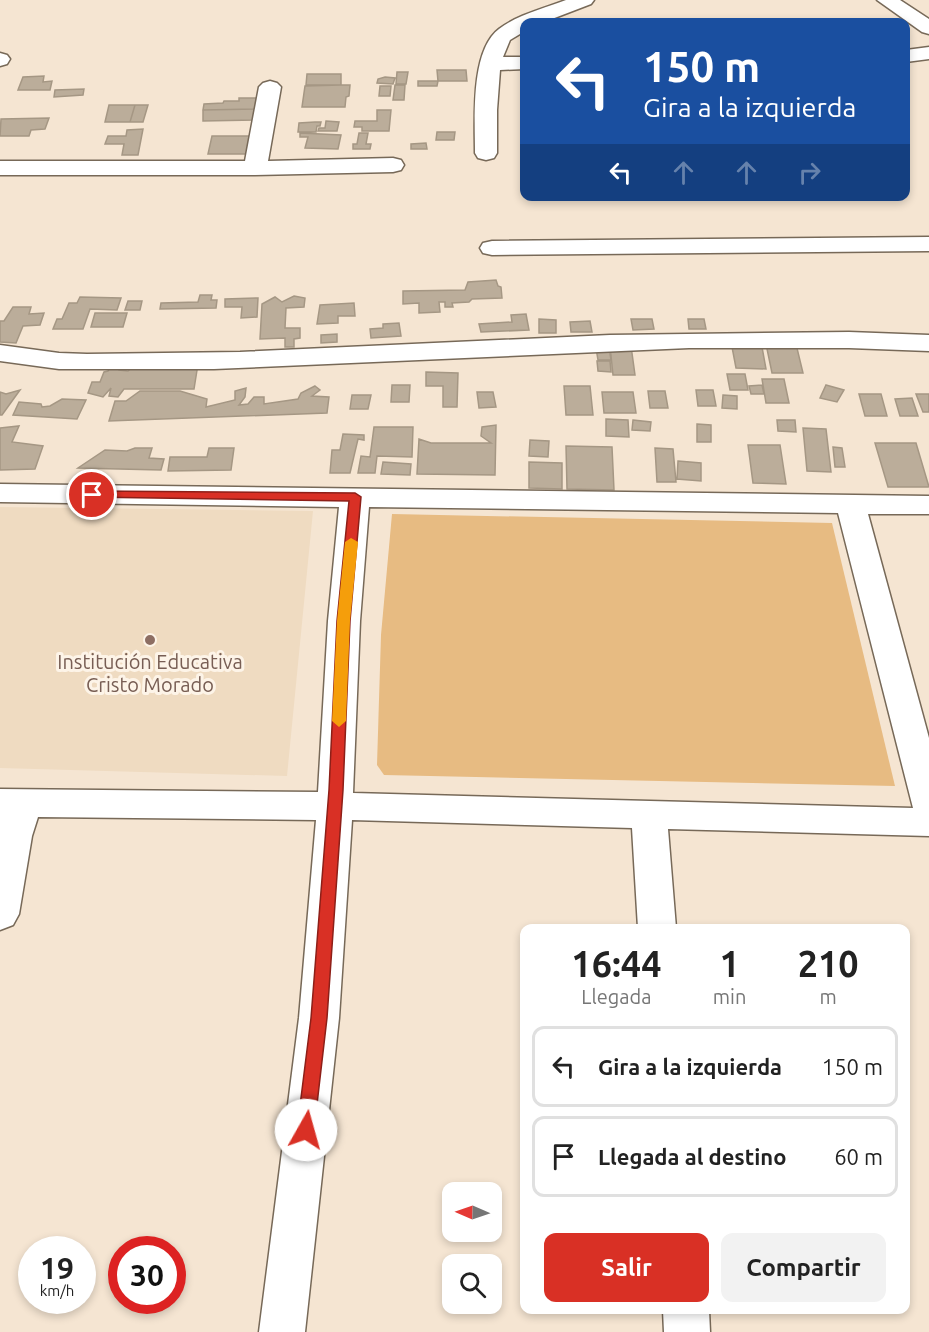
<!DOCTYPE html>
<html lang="es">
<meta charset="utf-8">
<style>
body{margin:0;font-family:Ubuntu,sans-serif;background:#f2f2f2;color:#222;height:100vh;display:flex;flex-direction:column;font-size:22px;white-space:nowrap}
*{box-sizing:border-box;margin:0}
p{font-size:20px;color:#767676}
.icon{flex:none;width:33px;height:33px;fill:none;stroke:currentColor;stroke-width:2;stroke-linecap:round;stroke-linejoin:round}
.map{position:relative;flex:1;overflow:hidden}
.drawer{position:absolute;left:520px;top:924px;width:390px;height:390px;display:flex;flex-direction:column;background:#fff;border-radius:12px;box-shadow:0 3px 9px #0003}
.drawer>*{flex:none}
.top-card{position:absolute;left:520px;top:18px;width:390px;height:183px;border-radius:12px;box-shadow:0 3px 9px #0003;background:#1a4fa0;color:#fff;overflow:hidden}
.needle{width:39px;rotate:272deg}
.controls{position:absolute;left:442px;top:1182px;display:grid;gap:12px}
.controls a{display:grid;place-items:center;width:60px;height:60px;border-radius:12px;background:#fff;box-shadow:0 3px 9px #0003;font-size:30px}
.speed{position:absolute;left:18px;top:1236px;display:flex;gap:12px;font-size:30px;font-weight:700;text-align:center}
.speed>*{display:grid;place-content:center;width:78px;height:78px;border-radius:50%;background:#fff;box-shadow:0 3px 9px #0003;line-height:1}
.speed small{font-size:15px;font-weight:400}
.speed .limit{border:9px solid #d22;background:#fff;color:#111}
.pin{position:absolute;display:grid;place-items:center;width:51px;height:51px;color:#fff;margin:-26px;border:3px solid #fff;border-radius:50%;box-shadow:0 2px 6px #0007}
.me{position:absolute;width:66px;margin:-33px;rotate:7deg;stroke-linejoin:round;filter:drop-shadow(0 0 4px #0008)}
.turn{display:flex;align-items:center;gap:21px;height:126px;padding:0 24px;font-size:27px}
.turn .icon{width:78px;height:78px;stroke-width:2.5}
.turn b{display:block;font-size:42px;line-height:51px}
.lanes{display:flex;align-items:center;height:57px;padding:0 24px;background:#0003;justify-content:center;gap:30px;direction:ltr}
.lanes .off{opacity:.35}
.eta{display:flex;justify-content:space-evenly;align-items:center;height:102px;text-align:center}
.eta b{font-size:36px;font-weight:700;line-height:42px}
.action{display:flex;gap:12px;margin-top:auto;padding:12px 24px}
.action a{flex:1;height:69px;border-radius:12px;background:#d93025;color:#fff;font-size:24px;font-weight:700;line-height:69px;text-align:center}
.action a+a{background:#f2f2f2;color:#222}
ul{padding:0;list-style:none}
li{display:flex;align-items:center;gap:18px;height:81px;margin:0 12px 9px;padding:0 12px;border:3px solid #e0e0e0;border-radius:12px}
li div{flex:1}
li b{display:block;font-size:22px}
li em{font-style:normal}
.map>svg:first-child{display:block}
.built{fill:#efdbc1}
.green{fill:#e7bb82}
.building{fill:#bbad9a;stroke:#a59784;stroke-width:1.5}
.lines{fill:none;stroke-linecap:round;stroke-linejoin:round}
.street-casing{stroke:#776958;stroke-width:3}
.street{fill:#fff;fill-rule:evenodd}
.route{fill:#d93025;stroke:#8d1f18;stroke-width:1.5}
.slow{fill:#f59e0b}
.education-dot{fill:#8d6e63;stroke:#fdf4e8;stroke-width:2}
.labels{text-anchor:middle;stroke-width:6;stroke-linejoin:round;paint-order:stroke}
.education-label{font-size:20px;fill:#785e54;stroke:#fdf4e8}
</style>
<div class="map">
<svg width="929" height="1332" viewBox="0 0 929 1332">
<rect width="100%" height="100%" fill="#f5e5d2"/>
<path class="built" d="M0,507L313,511L287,776L0,768Z"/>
<path class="green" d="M392,514L832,523L895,786L384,775L377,765L381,635Z"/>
<path class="building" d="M437,70H466L467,81H438Z
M397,72H408L406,84H396Z
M307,74H341V85H306Z
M44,76L43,82L52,81L50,90H18L23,77Z
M385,77L395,78L393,84L377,83L378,79Z
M418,81H438L437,86H418Z
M341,85H350L349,96L346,97L345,107H302L305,86Z
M395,85H405L404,100H393Z
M380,86H391L390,96H379Z
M84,89L83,95L54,97L55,90Z
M239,98H259L256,109L203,110L204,104L223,103L224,101H239Z
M109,105H135L130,122H105Z
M135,105H148L143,122H130Z
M256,109L255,120L203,121V110Z
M377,110H391L389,131H362V127H354L355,121H377Z
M49,118L45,129L31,130L29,136H0L1,119Z
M326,121L339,122L337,131H318L319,128H325Z
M315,122H321L320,126H317L316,132H298L299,123Z
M143,129L138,155H122L124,144H105L108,136H126L127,130Z
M437,132H455L454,140H436Z
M300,133L341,135L338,149L305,148L308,137H300Z
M359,133H368L366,144H371L370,149H353V144H357Z
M212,136H251L247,154H208Z
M426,143L427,149H411V144Z
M496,280L498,286L501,287L502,298L472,299L469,302L452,303L453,307H445V302H439L440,312L419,313V303L403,304V291L465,290L468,282Z
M200,295H212L211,300H217L216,308L160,309L161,303L198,302Z
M294,296L305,298L304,307L286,308L285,328H300V338L294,339V347H285V338L260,339L262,304L275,297L282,302Z
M80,297L121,298L117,310L90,309L83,329H53L57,319H62L69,303H77Z
M258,298L257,317L241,318L242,307H225V299Z
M128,301H142L140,310H125Z
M354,303L355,316H338V323L317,324L320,305Z
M13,307H31L29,314L44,313L40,325L23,326L16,343L0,342V321H4Z
M95,313H127L123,327H91Z
M526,314L529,330L481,332L479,324L512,322L511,315Z
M539,319L556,320V333H539Z
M631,319H652L654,329L633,330Z
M688,319H704L706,329H689Z
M590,321L592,332H571L570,322Z
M399,323L401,336L371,338L370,329L383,328V324Z
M337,334V342L321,343V335Z
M766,344H796L803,373H772Z
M610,346H631L635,375H613Z
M732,347H762L766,369L736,368Z
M596,348H609L611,360H598Z
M597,361H610L611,372L598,371Z
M198,364L194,389H124L118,397L109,396L111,388L103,397L88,393L92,382H100L104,372L108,371L110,367L119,366V370L128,371L135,365Z
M426,372L458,373L457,407H443V386H426Z
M727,374H745L748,390H730Z
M762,379H784L789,403H766Z
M392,385H410L409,402H391Z
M762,385L764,394H751L749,386Z
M826,385L844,390L837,402L820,398Z
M315,386L320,390L312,396L329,397L327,413L109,421L115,401H126L140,391H180L207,399L206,407L235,400V391L246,388L245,397L239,405L248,404L254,397H264V404L298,399L301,393Z
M564,386H590L593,415H566Z
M20,390L2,415H0V392L6,394Z
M696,390H713L716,406H698Z
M648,391H665L668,408H650Z
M477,392H493L496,407L479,408Z
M602,392H633L636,413H604Z
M859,394H881L887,416H865Z
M916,394H929V412H923Z
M352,395H371L368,409H350Z
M723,395L737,396V409L722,408Z
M912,398L918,416H900L895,399Z
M62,399L86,400L77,419L13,415L19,402L41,404L42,407L50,406Z
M606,419L628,420L629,437L606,436Z
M633,420L651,422L650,431L632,430Z
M777,420H795L796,432L778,431Z
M697,424L711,425V442H697Z
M496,425L495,475L417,474L419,439L431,443H491L481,436L482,427Z
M19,426L12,442L43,446L35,469L0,470V428Z
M374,427H413L412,457L377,456L375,473H358L361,456L370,457Z
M803,428L826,429L831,472L807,471Z
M343,434L364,435V440L358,439L350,473H330L332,450H340Z
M530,440L549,441L548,457L529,456Z
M875,443H916L929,487H888Z
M748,445H780L786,484L753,483Z
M566,446L612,447L614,490L567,489Z
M833,447L842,448L845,467H835Z
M135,448H152L149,458L164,459L161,470L78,468L105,450L127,451Z
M209,448H234L231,470L168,471L170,457H207Z
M655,448L673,449L676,482H657Z
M678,461L701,463V481L677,479Z
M383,462L411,464L410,475L381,474Z
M529,462L562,463V489L529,488Z"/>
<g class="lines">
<g class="street-casing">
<path id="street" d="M566,0H594L591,4L544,22H525V31L510,40L503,57H525V69L500,70L497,110V153L494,158L486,160L478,158L475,153C475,120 470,51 499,29C517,15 545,8 566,0Z
M877,0H900L929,19V34L922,32Z
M929,47V59L906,62V50Z
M0,53L7,55L10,59L7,64L0,66Z
M270,81L277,83L281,87L268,161L393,158L401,160L404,165L401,170L393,172L255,175H0V161H245L259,87L263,83Z
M929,237V251L492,255L483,253L480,248L483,243L492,241Z
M849,332L929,335V351L849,348H689L214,369H59L0,361V345L59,353L87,354L240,352L610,335Z
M0,484L929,496V514H868L929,738V836L668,829L676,928H638L632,828L352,820L339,1018L305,1332H259L299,1018L316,820L38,817L32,836L19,914L13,925L0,930V789L318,792L328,621L339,507L0,502ZM369,507L838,513L913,808L353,793L360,621Z
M663,1310H709L710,1332H664Z"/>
</g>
<use href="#street" class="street"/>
</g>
<path class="route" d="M92,491L355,493L361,497L350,621L343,790L327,1018L314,1130L312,1136L306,1138L299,1136L297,1130L311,1018L329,790L337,621L349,501L87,497L86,495Z"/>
<path class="slow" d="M351,538L358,542L350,621L346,721L339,727L332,721L337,621L345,542Z"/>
<circle class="education-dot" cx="150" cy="640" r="6"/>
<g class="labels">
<g class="education-label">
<text x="150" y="669">Institución Educativa<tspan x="150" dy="23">Cristo Morado</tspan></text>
</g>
</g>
</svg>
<div class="controls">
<a><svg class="needle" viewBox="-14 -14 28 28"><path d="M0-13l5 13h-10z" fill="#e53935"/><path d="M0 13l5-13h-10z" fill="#767676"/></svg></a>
<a><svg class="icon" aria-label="search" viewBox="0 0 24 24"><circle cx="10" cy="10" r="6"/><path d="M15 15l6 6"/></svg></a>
</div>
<div class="speed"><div>19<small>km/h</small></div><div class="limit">30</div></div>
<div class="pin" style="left:92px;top:495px;background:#d93025"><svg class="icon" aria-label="arrive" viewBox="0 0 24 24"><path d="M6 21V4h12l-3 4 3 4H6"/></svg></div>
<svg class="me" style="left:306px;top:1130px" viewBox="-20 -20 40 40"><circle r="19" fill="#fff"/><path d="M0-13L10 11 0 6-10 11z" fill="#d93025"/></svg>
<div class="top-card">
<div class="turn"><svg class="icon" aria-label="left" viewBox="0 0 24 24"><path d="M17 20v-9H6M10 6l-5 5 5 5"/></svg><div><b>150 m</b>Gira a la izquierda</div></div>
<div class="lanes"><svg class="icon" aria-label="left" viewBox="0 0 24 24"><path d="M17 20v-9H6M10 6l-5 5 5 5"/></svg><svg class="icon off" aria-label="ahead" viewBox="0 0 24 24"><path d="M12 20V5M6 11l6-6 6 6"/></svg><svg class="icon off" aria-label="ahead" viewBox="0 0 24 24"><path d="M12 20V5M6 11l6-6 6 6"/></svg><svg class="icon off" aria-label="right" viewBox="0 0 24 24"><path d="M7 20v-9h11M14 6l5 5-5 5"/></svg></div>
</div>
<section class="drawer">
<div class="eta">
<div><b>16:44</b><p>Llegada</p></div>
<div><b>1</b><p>min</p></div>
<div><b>210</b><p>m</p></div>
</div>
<ul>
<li><svg class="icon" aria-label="left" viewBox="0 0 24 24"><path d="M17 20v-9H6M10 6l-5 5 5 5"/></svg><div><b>Gira a la izquierda</b></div><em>150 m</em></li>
<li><svg class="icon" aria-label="arrive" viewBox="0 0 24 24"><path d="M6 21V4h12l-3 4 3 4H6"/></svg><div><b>Llegada al destino</b></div><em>60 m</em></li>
</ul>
<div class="action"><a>Salir</a><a>Compartir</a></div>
</section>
</div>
